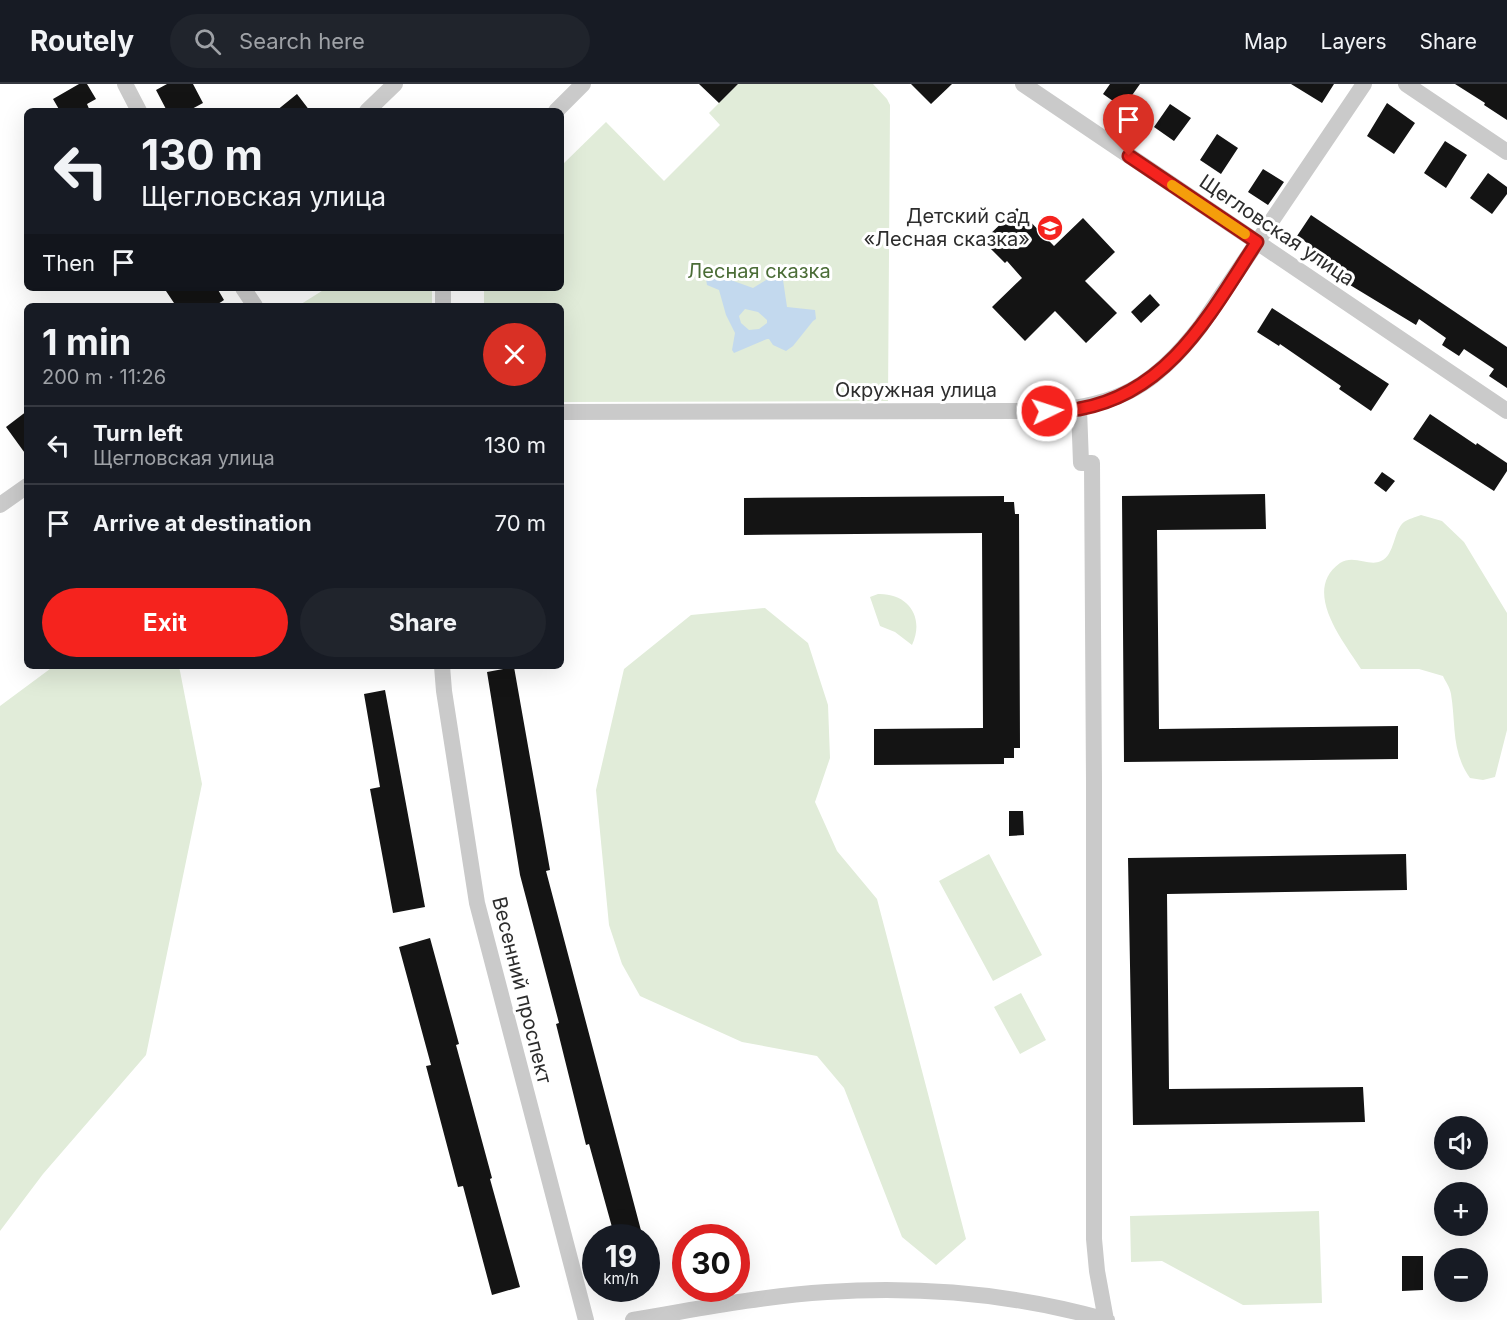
<!DOCTYPE html>
<meta charset="utf-8">
<style>
body{margin:0;font-family:Inter,sans-serif;background:#20242c;color:#f1f3f6;height:100vh;display:flex;flex-direction:column;font-size:22px;white-space:nowrap}
*{box-sizing:border-box;margin:0}
p{font-size:20px;color:#9ea1a6}
.icon{flex:none;width:33px;height:33px;fill:none;stroke:currentColor;stroke-width:2;stroke-linecap:round;stroke-linejoin:round}
.map{position:relative;flex:1;overflow:hidden}
.side{position:absolute;left:24px;top:219px;width:540px;height:366px;display:flex;flex-direction:column;background:#171b24;border-radius:9px;box-shadow:0 6px 24px #0002}
.side>*{flex:none}
.hud{position:absolute;left:24px;top:24px;width:540px;height:183px;border-radius:9px;box-shadow:0 6px 24px #0002;background:#171b24;color:#f1f3f6;overflow:hidden}
.fabs{position:absolute;left:1434px;top:1032px;display:grid;gap:12px}
.fabs a{display:grid;place-items:center;width:54px;height:54px;border-radius:50%;background:#171b24;box-shadow:0 6px 24px #0002;font-size:30px}
.speed{position:absolute;left:582px;top:1140px;display:flex;gap:12px;font-size:30px;font-weight:700;text-align:center}
.speed>*{display:grid;place-content:center;width:78px;height:78px;border-radius:50%;background:#171b24;box-shadow:0 6px 24px #0002;line-height:1}
.speed small{font-size:15px;font-weight:400}
.speed .limit{border:9px solid #d22;background:#fff;color:#111}
.pin{position:absolute;display:grid;place-items:center;width:51px;height:51px;color:#fff;margin:-62px -26px;border-radius:50% 50% 50% 0;rotate:-45deg;box-shadow:0 0 6px #0007}
.pin .icon{rotate:45deg}
.me{position:absolute;width:66px;margin:-33px;rotate:86deg;stroke-linejoin:round;filter:drop-shadow(0 0 4px #0008)}
.turn{display:flex;align-items:center;gap:21px;height:126px;padding:0 18px;font-size:27px}
.turn .icon{width:78px;height:78px;stroke-width:2.5}
.turn b{display:block;font-size:42px;line-height:51px}
.then{display:flex;align-items:center;height:57px;padding:0 18px;background:#0003;gap:12px;font-size:22px}
.round{display:grid;place-items:center;flex:none;width:63px;height:63px;border-radius:32px;background:#20242c}
.summary{display:flex;align-items:center;justify-content:space-between;height:102px;padding:0 18px}
h1{font-size:36px;font-weight:700;line-height:45px}
.primary-button{display:flex;gap:12px;margin-top:auto;padding:12px 18px}
.primary-button a{flex:1;height:69px;border-radius:36px;background:#f5231e;color:#fff;font-size:24px;font-weight:700;line-height:69px;text-align:center}
.primary-button a+a{background:#20242c;color:#f1f3f6}
ul{padding:0;list-style:none}
li{display:flex;align-items:center;gap:18px;height:78px;padding:0 18px;border-top:2px solid #363941}
li div{flex:1}
li b{display:block;font-size:22px}
li em{font-style:normal}
header{display:flex;align-items:center;gap:36px;box-sizing:border-box;height:84px;padding:0 30px;background:#171b24;border-bottom:2px solid #363941}
header strong{font-size:28px}
nav{display:flex;gap:33px;margin-inline-start:auto;font-size:21px}
.search{width:420px;height:54px;background:#20242c;display:flex;align-items:center;gap:15px;box-sizing:border-box;padding:0 21px;border-radius:33px;color:#9ea1a6;font-size:22px}
.map>svg:first-child{display:block}
.green{fill:#e1ecd9}
.water{fill:#c3d9ee;fill-rule:evenodd}
.building{fill:#141414}
.lines{fill:none;stroke-linecap:round;stroke-linejoin:round}
.minor{stroke:#cacaca;stroke-width:16}
.route-casing{stroke:#9f1714;stroke-width:15}
.route{stroke:#f5231e;stroke-width:10}
.slow{stroke:#f59e0b;stroke-width:10}
.labels{text-anchor:middle;stroke-width:6;stroke-linejoin:round;paint-order:stroke}
.poi-label{font-size:20px;fill:#2d2d2d;stroke:#fff;text-anchor:end}
.street-label{font-size:20px;fill:#2d2d2d;stroke:#fff}
.park-label{font-size:20px;fill:#4b6d37;stroke:#fff}
</style>
<header>
<strong>Routely</strong>
<div class="search"><svg class="icon" aria-label="search" viewBox="0 0 24 24"><circle cx="10" cy="10" r="6"/><path d="M15 15l6 6"/></svg>Search here</div>
<nav><a>Map</a><a>Layers</a><a>Share</a></nav>
</header>
<div class="map">
<svg width="1507" height="1236" viewBox="0 0 1507 1236">
<rect width="100%" height="100%" fill="#fff"/>
<path class="green" d="M738,0H873L887,15L890,21L888,317L561,318V222H484V204H561V82L606,38L664,97L720,41L709,29Z
M325,205H432V222H298Z
M1421,431L1442,437L1464,458L1507,529V646L1495,693L1483,696L1470,694C1451,668 1456,639 1451,610C1450,603 1445,597 1443,592L1419,585H1361C1344,558 1301,507 1340,479C1354,470 1369,483 1381,477C1395,471 1393,447 1404,438C1408,435 1416,433 1421,431Z
M878,510C908,509 925,533 912,561L895,548L880,542L870,513Z
M765,524L808,559L828,621L830,674L815,718L837,767L877,815L966,1155L936,1181L902,1153L844,1004L817,972L742,958L640,912L622,880L609,841L596,706L624,585L691,531Z
M54,582H179L202,700L146,971L43,1090L0,1147V622Z
M989,770L1042,871L993,897L939,797Z
M1021,909L1046,956L1020,970L994,923Z
M1319,1127L1322,1219L1243,1221L1162,1177L1131,1178L1130,1132Z"/>
<path class="water" d="M714,184L718,186L728,195L753,204L779,188L782,189L787,223L815,226L816,235L813,237L793,262L786,267L773,261L769,255H767L734,269L732,266L735,249L726,231L719,206L707,201L706,195ZM745,225L758,228L767,236V239L759,245L749,246L741,239L739,232Z"/>
<path class="building" d="M79,0H87L96,15L87,20L90,27H60L53,15Z
M167,0H193L203,19L188,27H167L156,6Z
M699,0H738L719,19Z
M911,0H952L931,20Z
M1110,0H1140L1123,24L1103,10Z
M1291,0H1334L1322,19Z
M1455,0H1507V36L1484,21L1485,19Z
M297,10L310,27H276Z
M1387,19L1415,39L1394,70L1367,52Z
M1170,20L1191,34L1174,57L1154,43Z
M1217,50L1238,64L1221,90L1200,76Z
M1445,57L1467,71L1446,104L1424,89Z
M1263,85L1284,98L1268,121L1248,108Z
M1488,89L1507,103V110L1492,130L1470,114Z
M1017,124L1054,162L1083,134L1115,168L1085,197L1117,229L1086,259L1055,227L1025,257L992,223L1022,194L1007,177L1005,179L983,157Z
M1311,131L1507,263V304L1489,292L1494,285L1464,265L1459,272L1442,261L1446,254L1419,235L1416,241L1350,201L1355,193L1327,174L1321,183L1303,171L1310,161L1297,152Z
M164,204H217L224,216L215,222H176Z
M1150,210L1160,221L1141,239L1131,228Z
M1272,224L1389,300L1371,327L1339,305L1341,302L1280,260L1279,262L1257,248Z
M27,327V372L6,343Z
M1430,330L1476,361L1477,359L1507,379V387L1494,407L1413,355Z
M1382,388L1395,397L1386,408L1374,399Z
M1265,410L1266,445L1157,446L1159,645L1398,642V675L1124,678L1122,412Z
M1004,412V418H1014L1015,430H1019L1020,664H1014V674H1004V680L874,681V645L983,644L982,449L744,451V414Z
M514,583L550,786L546,787L643,1154H615L589,1060L586,1061L556,940L559,939L520,791L487,588Z
M385,606L425,823L393,829L370,705L380,703L364,610Z
M1009,727H1023L1024,751L1009,752Z
M1406,770L1407,806L1167,810L1169,1005L1363,1003L1365,1038L1133,1041L1128,774Z
M430,854L459,960L456,961L492,1094L490,1095L520,1203L492,1211L463,1102L458,1103L426,982L431,981L399,863Z
M1402,1172H1423V1206L1402,1207Z"/>
<g class="lines">
<path class="minor" d="M125,0L139,27
M1023,0L1507,327
M1406,0L1507,68
M367,27L395,0
M556,27L583,0
M243,204L255,222
M443,222V204
M1079,325L1081,379H1092L1094,698V1155L1097,1187L1106,1236
M561,328L1047,327C1120,322 1156,300 1200,243L1364,0
M0,421L27,402
M442,582L444,607L477,819L586,1236
M633,1236C697,1225 762,1212 827,1208C921,1202 1016,1210 1107,1236"/>
</g>
<g class="lines">
<g class="route-casing">
<path id="route" d="M1047,327C1058,326 1069,326 1079,325C1170,309 1211,228 1257,158L1129,72"/>
</g>
<use href="#route" class="route"/>
<path class="slow" d="M1172,101L1245,150"/>
</g>
<defs>
<g id="school-disc" transform="scale(1.35)"><circle r="9.5" fill="#f5231e" stroke="#fff"/><path d="M0-5L7-2L0 1L-7-2ZM-4 1L0 2.5L4 1V4Q0 6-4 4Z" fill="#fff"/></g>
</defs>
<g fill-rule="evenodd">
<use href="#school-disc" x="1050" y="144"/>
</g>
<g class="labels">
<g class="poi-label">
<text x="1030" y="139">Детский сад<tspan x="1030" dy="23">«Лесная сказка»</tspan></text>
</g>
<g class="street-label">
<text transform="translate(1277 146) rotate(34)" y="7">Щегловская улица</text>
<text x="916" y="313">Окружная улица</text>
<text transform="translate(522 906) rotate(76)" y="7">Весенний проспект</text>
</g>
<g class="park-label">
<text x="759" y="194">Лесная сказка</text>
</g>
</g>
</svg>
<div class="fabs">
<a><svg class="icon" aria-label="sound" viewBox="0 0 24 24"><path d="M4 9h4l5-4v14l-5-4H4zM17 9q2 3 0 6"/></svg></a>
<a>+</a>
<a>−</a>
</div>
<div class="speed"><div>19<small>km/h</small></div><div class="limit">30</div></div>
<div class="pin" style="left:1129px;top:72px;background:#d93025"><svg class="icon" aria-label="arrive" viewBox="0 0 24 24"><path d="M6 21V4h12l-3 4 3 4H6"/></svg></div>
<svg class="me" style="left:1047px;top:327px" viewBox="-20 -20 40 40"><circle r="17" fill="#f5231e" stroke="#fff" stroke-width="3"/><path d="M0-11L8 9 0 5-8 9z" fill="#fff"/></svg>
<div class="hud">
<div class="turn"><svg class="icon" aria-label="left" viewBox="0 0 24 24"><path d="M17 20v-9H6M10 6l-5 5 5 5"/></svg><div><b>130 m</b>Щегловская улица</div></div>
<div class="then">Then<svg class="icon" aria-label="arrive" viewBox="0 0 24 24"><path d="M6 21V4h12l-3 4 3 4H6"/></svg></div>
</div>
<section class="side">
<div class="summary"><div><h1>1 min</h1><p>200 m · 11:26</p></div><a class="round" style="background:#d93025;color:#fff"><svg class="icon" aria-label="close" viewBox="0 0 24 24"><path d="M6 6l12 12M18 6L6 18"/></svg></a></div>
<ul>
<li><svg class="icon" aria-label="left" viewBox="0 0 24 24"><path d="M17 20v-9H6M10 6l-5 5 5 5"/></svg><div><b>Turn left</b><p>Щегловская улица</p></div><em>130 m</em></li>
<li><svg class="icon" aria-label="arrive" viewBox="0 0 24 24"><path d="M6 21V4h12l-3 4 3 4H6"/></svg><div><b>Arrive at destination</b></div><em>70 m</em></li>
</ul>
<div class="primary-button"><a>Exit</a><a>Share</a></div>
</section>
</div>
